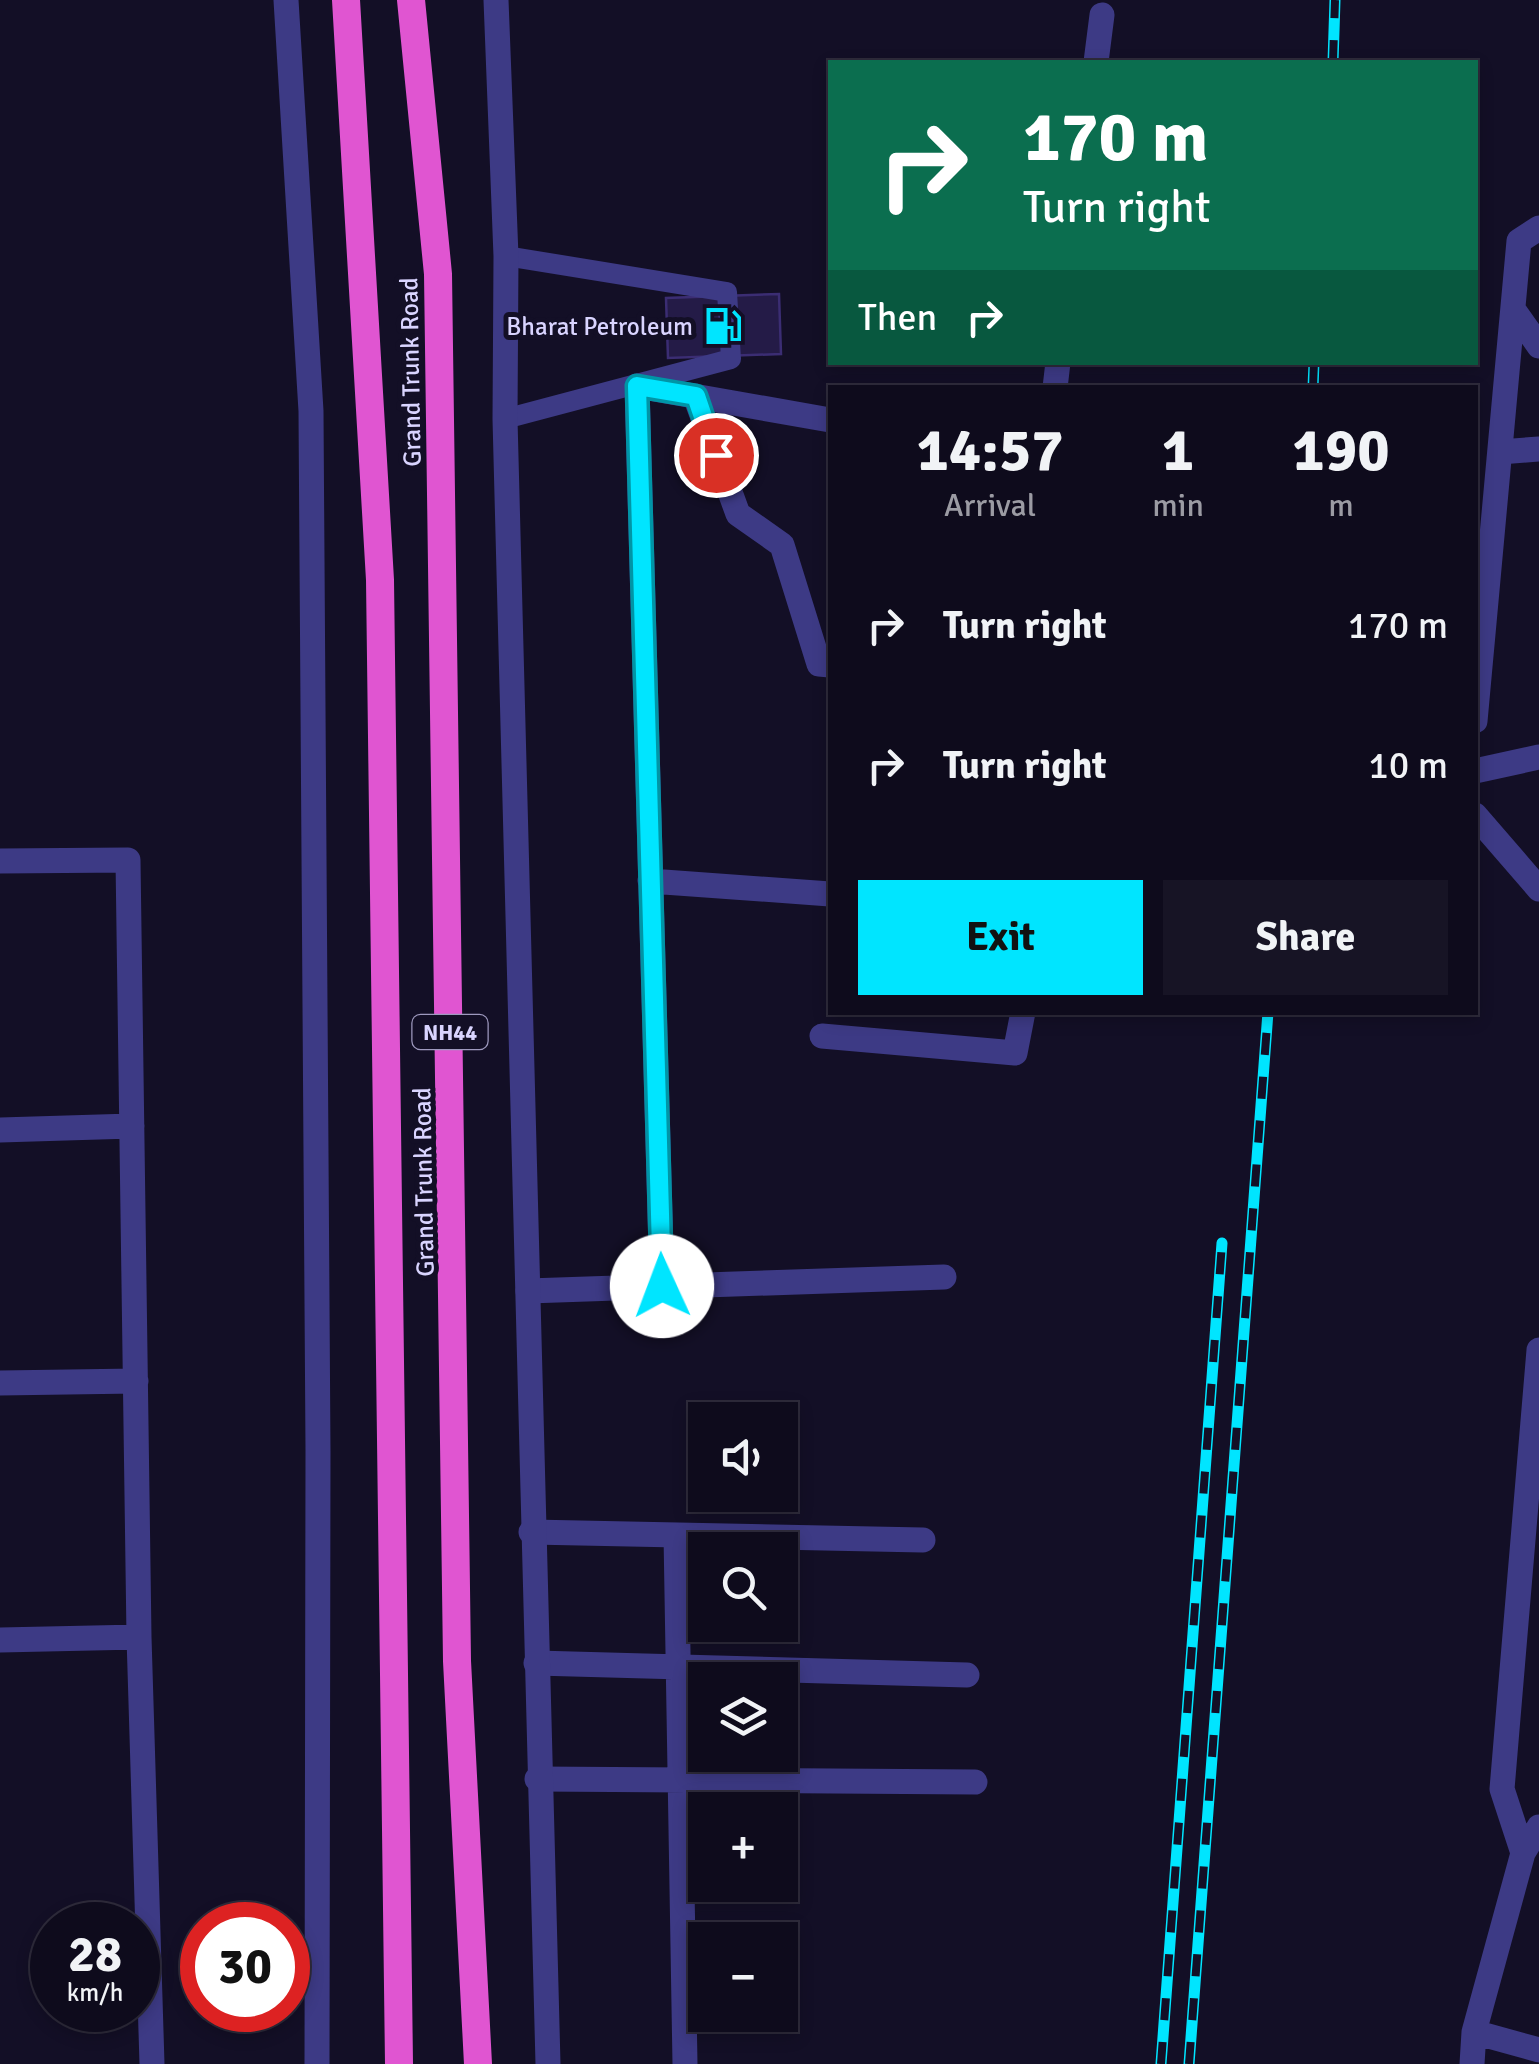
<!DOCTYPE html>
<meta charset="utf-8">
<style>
body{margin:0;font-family:Signika,sans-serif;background:#171425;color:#f1f3f6;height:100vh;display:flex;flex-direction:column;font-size:38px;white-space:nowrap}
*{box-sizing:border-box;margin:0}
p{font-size:32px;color:#9b9ba3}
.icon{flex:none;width:55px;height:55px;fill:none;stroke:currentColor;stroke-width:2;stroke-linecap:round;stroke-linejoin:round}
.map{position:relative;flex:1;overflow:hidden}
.details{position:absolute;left:828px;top:385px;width:650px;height:630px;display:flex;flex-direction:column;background:#0e0b1c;border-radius:0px;box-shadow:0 5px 15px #0003,0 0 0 2px #2e2b3b}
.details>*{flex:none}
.banner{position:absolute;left:828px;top:60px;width:650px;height:305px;border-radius:0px;box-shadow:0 5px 15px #0003,0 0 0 2px #2e2b3b;background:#0b6e4f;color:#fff;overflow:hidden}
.buttons{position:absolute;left:688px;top:1402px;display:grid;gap:20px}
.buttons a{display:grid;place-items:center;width:110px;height:110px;border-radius:0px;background:#0e0b1c;box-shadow:0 5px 15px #0003,0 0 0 2px #2e2b3b;font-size:50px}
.speed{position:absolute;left:30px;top:1902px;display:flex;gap:20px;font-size:50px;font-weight:700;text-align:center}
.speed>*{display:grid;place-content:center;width:130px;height:130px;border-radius:50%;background:#0e0b1c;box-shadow:0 5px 15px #0003,0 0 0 2px #2e2b3b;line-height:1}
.speed small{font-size:25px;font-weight:400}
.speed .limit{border:15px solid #d22;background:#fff;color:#111}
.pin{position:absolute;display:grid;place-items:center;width:85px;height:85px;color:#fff;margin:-42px;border:5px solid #fff;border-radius:50%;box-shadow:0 2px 10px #0007}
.me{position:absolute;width:110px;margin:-55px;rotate:358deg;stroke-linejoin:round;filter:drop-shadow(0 0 8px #0008)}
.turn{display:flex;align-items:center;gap:35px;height:210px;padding:0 30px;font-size:45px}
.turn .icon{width:130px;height:130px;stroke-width:2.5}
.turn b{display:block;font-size:70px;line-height:85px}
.then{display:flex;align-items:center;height:95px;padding:0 30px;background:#0003;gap:20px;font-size:38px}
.eta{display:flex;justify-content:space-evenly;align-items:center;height:170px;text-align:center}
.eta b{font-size:60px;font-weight:800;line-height:70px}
.primary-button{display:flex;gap:20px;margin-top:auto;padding:20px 30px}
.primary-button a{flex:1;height:115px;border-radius:0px;background:#00e5ff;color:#111;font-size:40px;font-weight:800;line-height:115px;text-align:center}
.primary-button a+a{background:#171425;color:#f1f3f6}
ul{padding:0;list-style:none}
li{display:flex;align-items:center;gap:30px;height:140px;padding:0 30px}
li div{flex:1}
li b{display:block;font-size:38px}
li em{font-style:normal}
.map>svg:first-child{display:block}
.building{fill:#241b47;stroke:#3b2d73;stroke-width:2.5}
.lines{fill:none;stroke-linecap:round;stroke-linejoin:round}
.service{stroke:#3d3a85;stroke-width:20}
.minor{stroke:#3d3a85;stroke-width:25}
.tertiary{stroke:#3d3a85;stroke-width:25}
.trunk{stroke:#e055d1;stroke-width:28}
.rail-casing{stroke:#00e5ff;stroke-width:11}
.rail{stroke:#130f26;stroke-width:8;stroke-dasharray:22;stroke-linecap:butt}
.route-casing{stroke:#0095a6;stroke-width:25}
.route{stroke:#00e5ff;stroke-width:18}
.labels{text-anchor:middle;stroke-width:10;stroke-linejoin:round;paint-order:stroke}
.shield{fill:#130f26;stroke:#9e99be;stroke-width:2.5}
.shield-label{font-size:22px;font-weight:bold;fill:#d9d4ff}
.poi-label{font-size:25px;fill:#d9d4ff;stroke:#130f26;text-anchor:end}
.street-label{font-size:25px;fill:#d9d4ff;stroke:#130f26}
</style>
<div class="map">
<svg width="1539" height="2064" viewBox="0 0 1539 2064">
<rect width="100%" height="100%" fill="#130f26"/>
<path class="building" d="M779,294L781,354L668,358L666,298Z"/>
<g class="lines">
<path class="service" d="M505,419L731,359L727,292L506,256"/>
<path class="minor" d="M1096,62L1102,15
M1513,309L1539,346
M1055,388L1058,362
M695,396L738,514L782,545L819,664L830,665
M1500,452L1539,449
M1475,721L1519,241L1539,228
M1475,771L1539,757
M1475,815L1539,889
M0,861L128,860L139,1637L152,2064
M650,881L830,894
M822,1036L1015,1053L1023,1012
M0,1130L132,1126
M662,1286L637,386L830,420
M528,1291L944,1277
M0,1383L136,1381
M531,1532L923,1540
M676,1535L685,2064
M0,1640L139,1637
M536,1663L967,1675
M537,1779L975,1782
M1523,1853L1502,1789L1539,1350
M1474,2032L1539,2050
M1472,2064L1474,2032L1523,1853L1539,1827"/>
<path class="tertiary" d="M286,0L311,411L318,1451L317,2064
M496,0L506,256L505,419L548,2064"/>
<path class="trunk" d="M346,0L380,580L399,2064
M411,0L438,274L457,1661L478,2064"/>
<g class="rail-casing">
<path id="rail" d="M1333,62L1335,0
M1313,388L1314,362
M1161,2064L1222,1243
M1189,2064L1268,1012"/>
</g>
<use href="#rail" class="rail"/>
</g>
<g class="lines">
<g class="route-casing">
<path id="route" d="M662,1286L637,386L696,396L716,455"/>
</g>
<use href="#route" class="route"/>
</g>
<defs>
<g id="fuel-bare" transform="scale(3)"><path d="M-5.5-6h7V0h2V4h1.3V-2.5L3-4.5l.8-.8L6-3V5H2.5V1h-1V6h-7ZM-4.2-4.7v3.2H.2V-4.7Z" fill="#00e5ff" stroke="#130f26" stroke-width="2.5" paint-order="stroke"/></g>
</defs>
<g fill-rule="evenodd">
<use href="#fuel-bare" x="723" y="326"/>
</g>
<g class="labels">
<rect class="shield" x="412.5" y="1015" width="75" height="34" rx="8"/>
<g class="shield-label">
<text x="450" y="1040">NH44</text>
</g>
<g class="poi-label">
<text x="693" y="335">Bharat Petroleum</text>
</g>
<g class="street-label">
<text transform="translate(410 372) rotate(-91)" y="9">Grand Trunk Road</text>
<text transform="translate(423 1182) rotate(-91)" y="9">Grand Trunk Road</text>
</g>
</g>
</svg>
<div class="buttons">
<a><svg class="icon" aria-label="sound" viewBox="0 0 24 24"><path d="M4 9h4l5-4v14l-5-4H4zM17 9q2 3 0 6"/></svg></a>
<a><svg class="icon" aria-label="search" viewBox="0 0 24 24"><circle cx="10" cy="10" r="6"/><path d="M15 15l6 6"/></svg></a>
<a><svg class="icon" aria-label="layers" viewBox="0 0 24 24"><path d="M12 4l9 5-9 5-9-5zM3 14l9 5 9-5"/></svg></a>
<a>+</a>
<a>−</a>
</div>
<div class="speed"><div>28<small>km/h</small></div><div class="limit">30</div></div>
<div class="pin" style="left:716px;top:455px;background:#d93025"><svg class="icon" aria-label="arrive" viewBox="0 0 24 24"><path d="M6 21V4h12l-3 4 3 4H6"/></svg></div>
<svg class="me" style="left:662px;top:1286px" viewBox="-20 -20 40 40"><circle r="19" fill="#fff"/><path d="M0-13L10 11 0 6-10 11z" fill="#00e5ff"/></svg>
<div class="banner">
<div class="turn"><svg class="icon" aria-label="right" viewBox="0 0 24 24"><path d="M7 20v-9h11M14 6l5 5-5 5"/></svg><div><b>170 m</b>Turn right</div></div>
<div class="then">Then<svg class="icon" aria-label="right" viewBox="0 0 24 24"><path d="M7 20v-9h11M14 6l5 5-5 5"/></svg></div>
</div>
<section class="details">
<div class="eta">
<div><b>14:57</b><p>Arrival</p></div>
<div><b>1</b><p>min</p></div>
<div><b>190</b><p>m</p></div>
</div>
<ul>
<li><svg class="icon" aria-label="right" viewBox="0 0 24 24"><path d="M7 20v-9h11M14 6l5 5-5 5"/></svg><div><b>Turn right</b></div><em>170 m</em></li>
<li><svg class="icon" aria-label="right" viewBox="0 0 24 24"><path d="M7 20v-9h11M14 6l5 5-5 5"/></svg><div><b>Turn right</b></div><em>10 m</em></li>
</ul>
<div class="primary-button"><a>Exit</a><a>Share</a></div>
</section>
</div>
